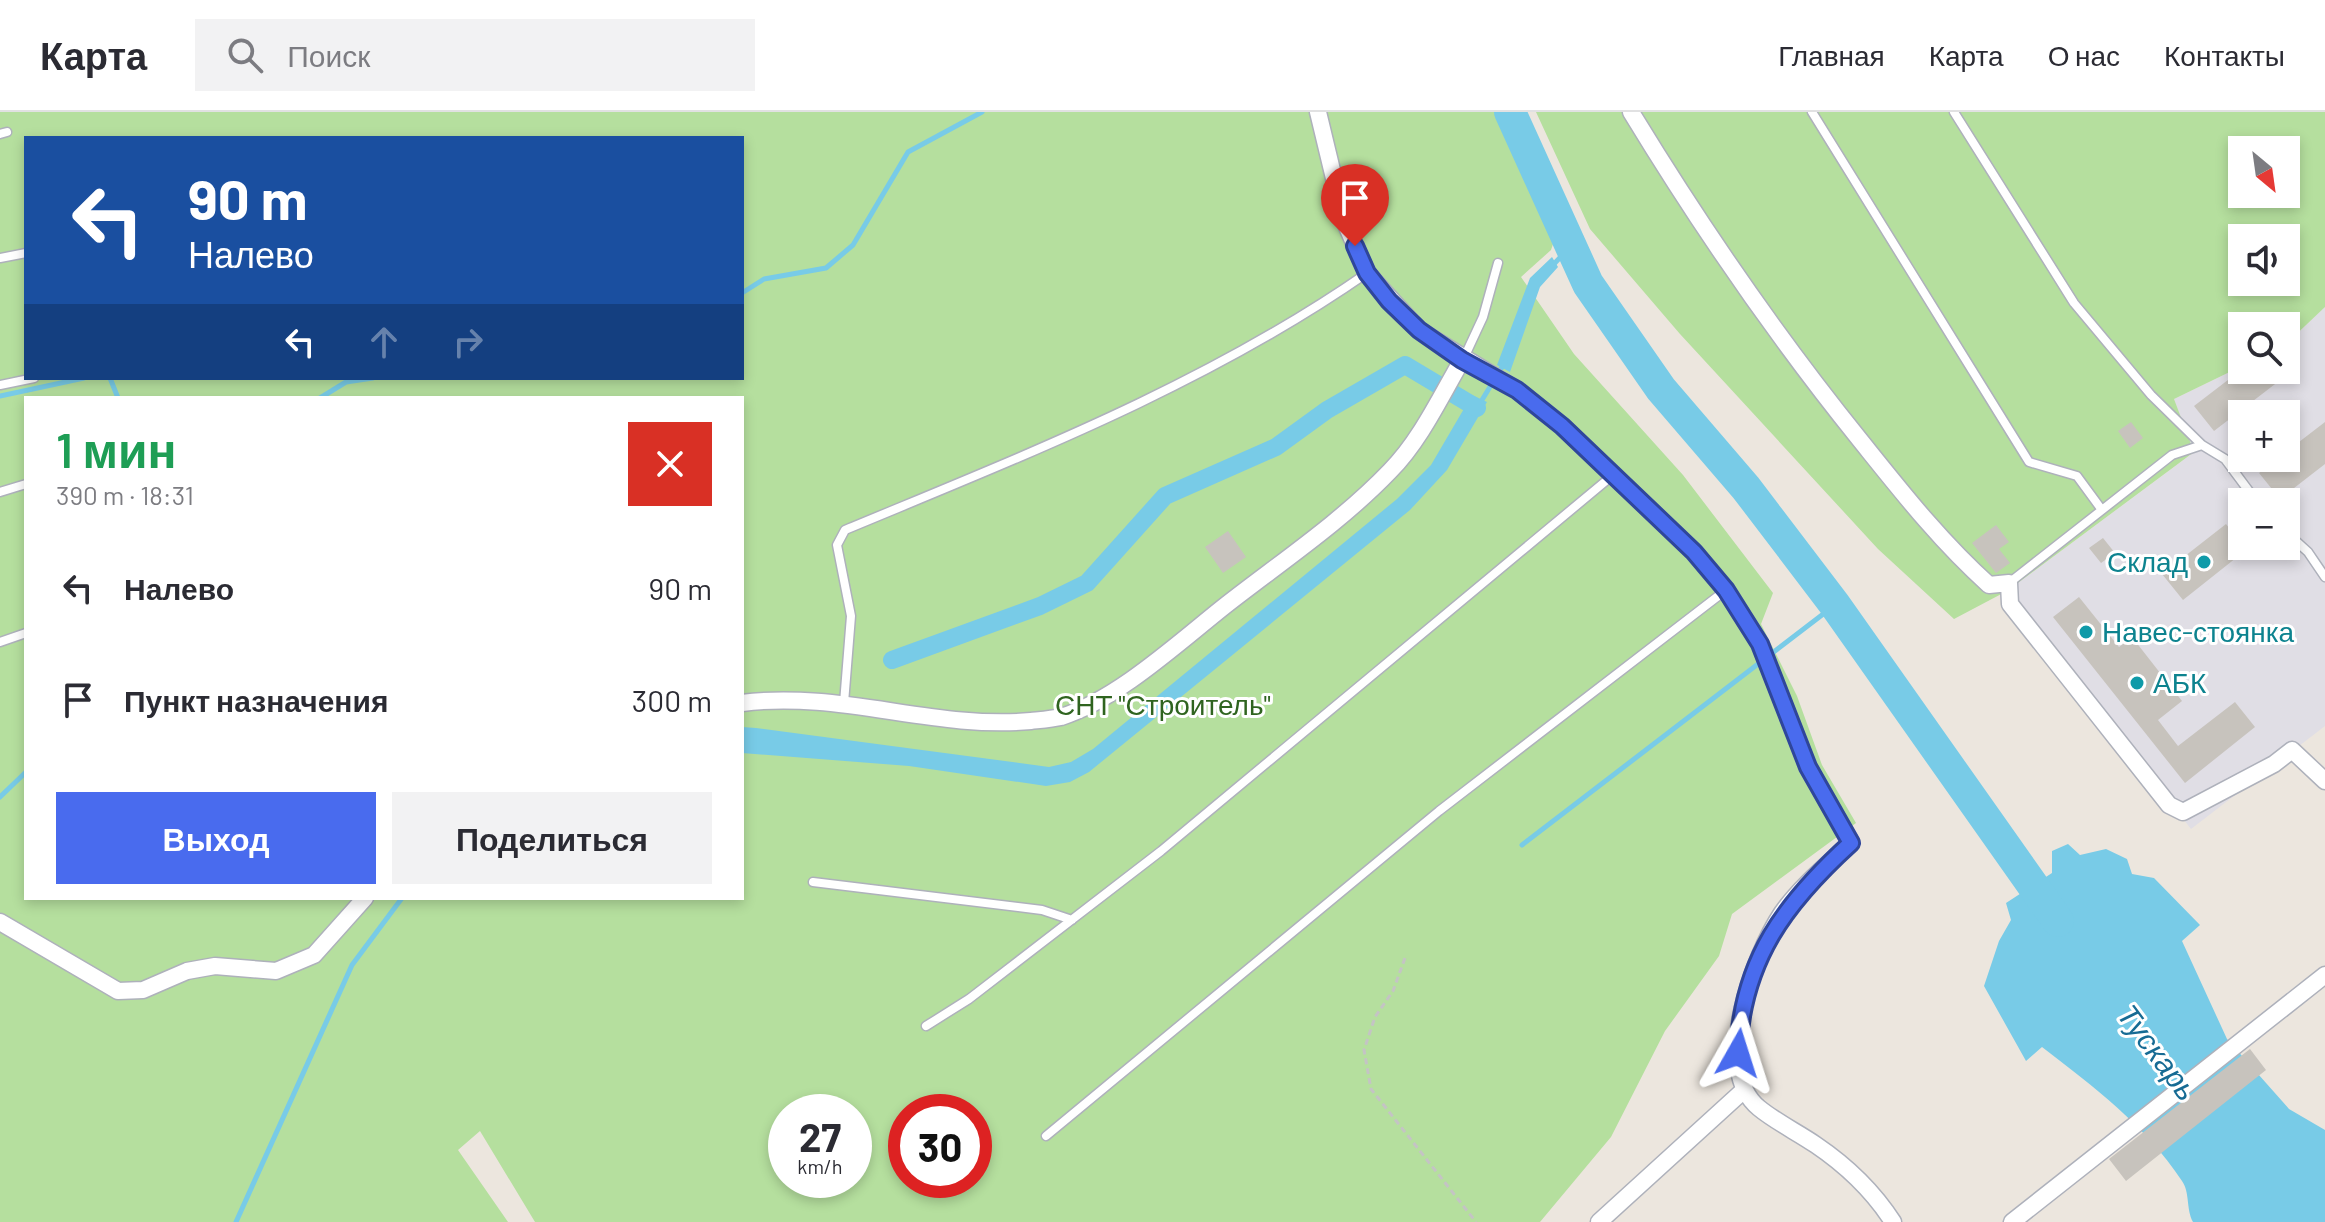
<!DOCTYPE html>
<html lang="ru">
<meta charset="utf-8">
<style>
body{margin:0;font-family:Barlow,sans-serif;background:#f2f2f3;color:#2b2b33;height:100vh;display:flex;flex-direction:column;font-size:30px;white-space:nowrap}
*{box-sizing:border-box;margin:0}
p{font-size:26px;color:#7c7c81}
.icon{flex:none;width:44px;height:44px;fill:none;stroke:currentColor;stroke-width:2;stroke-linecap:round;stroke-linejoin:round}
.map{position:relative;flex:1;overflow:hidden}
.panel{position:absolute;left:24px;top:284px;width:720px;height:504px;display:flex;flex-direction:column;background:#fff;border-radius:0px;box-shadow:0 4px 12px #0003}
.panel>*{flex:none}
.banner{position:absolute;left:24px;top:24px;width:720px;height:244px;border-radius:0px;box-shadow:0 4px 12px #0003;background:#1a4fa0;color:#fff;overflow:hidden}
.needle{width:52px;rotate:151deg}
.controls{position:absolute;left:2228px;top:24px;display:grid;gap:16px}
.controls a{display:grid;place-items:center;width:72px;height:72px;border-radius:0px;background:#fff;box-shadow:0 4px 12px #0003;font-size:40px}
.speed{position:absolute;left:768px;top:982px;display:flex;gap:16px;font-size:40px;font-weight:700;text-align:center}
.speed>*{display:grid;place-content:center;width:104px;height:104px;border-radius:50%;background:#fff;box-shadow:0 4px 12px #0003;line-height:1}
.speed small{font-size:20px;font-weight:400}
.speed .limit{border:12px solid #d22;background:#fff;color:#111}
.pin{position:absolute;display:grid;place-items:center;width:68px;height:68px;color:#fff;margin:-82px -34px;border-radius:50% 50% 50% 0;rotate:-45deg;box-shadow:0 0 8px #0007}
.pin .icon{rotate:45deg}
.me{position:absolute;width:88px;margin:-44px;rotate:6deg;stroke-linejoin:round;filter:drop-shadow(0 0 6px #0008)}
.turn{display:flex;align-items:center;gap:28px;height:168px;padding:0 32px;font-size:36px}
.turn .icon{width:104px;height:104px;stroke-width:2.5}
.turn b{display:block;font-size:56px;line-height:68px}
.lanes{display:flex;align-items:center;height:76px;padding:0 32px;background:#0003;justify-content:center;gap:40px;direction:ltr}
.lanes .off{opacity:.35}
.round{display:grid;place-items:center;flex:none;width:84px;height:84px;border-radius:0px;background:#f2f2f3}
.summary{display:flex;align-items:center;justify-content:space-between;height:136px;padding:0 32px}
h1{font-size:48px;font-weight:600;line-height:60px;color:#1e9e55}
.primary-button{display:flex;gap:16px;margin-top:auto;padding:16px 32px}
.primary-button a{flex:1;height:92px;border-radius:0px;background:#496bee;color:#fff;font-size:32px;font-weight:600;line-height:92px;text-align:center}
.primary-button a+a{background:#f2f2f3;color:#2b2b33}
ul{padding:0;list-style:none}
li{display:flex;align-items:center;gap:24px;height:112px;padding:0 32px}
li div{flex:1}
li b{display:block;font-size:30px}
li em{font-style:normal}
header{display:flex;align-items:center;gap:48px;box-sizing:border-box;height:112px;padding:0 40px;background:#fff;border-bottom:2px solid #e1e1e2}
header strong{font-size:38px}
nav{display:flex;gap:44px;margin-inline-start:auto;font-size:28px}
.search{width:560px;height:72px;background:#f2f2f3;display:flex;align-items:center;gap:20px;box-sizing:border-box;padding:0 28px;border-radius:0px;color:#7c7c81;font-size:30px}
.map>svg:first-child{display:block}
.industrial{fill:#e0dee5;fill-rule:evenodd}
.green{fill:#b5df9e;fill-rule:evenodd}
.water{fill:#78cbe7}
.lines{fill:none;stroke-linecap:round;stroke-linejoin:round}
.stream{stroke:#78cbe7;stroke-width:5}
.canal{stroke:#78cbe7;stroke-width:18}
.river{stroke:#78cbe7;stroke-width:32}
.building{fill:#c7c3bd}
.service-casing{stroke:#aeb1bb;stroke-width:11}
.minor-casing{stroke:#aeb1bb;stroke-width:19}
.path{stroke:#c4c4c4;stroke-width:3;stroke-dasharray:6 4;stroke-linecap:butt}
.service{stroke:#fff;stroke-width:8}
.minor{stroke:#fff;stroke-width:16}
.route-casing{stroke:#2f469b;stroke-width:20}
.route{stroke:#496bee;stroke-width:14}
.culture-dot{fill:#0f9aa8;stroke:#fff;stroke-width:3}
.labels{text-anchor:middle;stroke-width:6;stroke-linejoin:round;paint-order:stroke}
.culture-label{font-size:28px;fill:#0d838f;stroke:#fff;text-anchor:start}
.park-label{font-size:28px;fill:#2f641f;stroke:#fff}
.water-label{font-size:30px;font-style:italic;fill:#166b94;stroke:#fff}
</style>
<header>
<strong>Карта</strong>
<div class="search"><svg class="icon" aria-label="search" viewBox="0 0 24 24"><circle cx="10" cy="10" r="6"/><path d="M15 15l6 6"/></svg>Поиск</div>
<nav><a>Главная</a><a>Карта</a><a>О нас</a><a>Контакты</a></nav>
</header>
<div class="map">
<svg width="2325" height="1110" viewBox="0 0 2325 1110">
<rect width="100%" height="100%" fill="#ece6de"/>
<path class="industrial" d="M2325,195V614L2191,717L2007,479L2193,341L2174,287L2242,254V258H2286V232ZM2242,302H2286V346H2242ZM2242,390H2286V434H2242Z"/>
<path class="green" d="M0,0H1494L1555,126L1551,138L1521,165L1574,242L1683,363L1773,481L1761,512L1797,584L1822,653L1856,711L1732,802L1719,844L1665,919L1611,1025L1540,1110H535L480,1019L458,1038L508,1110H0ZM26,26H742V266H26ZM26,286H742V786H26ZM786,1000H854V1068H786ZM906,1000H974V1068H906Z
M1536,0H2325V195L2286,232V214H2242V254L2174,287L2194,340L2007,479L1954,507L1878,437L1680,222L1590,117ZM2242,38H2286V82H2242ZM2242,126H2286V170H2242Z"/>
<path class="water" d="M1552,145L1558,155L1540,175L1510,260L1497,253L1530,166Z
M1472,283L1487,290L1447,358L1410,398L1089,660L1070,670L1046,674L909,654L742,641V615L756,616L1049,655L1071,650L1093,637L1397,387L1431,353Z
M2068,732L2080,743L2106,737L2127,747L2132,762L2154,766L2200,813L2182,829L2227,927L2289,997L2325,1018V1110H2193C2186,1097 2190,1080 2182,1069C2145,1013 2094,975 2042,935L2026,949L1984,874L1999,829L2011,808L2006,791L2052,761V739Z"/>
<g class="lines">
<path class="stream" d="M1553,153L1569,136
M742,181L764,167L826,156L853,133L908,40L982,0
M110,266L118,286
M0,284L84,266
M320,286L346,270L373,266
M1479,293L1505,250
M0,685L26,660
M1522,733L1835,493
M236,1110L352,853L402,786"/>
<path class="canal" d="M892,548L1040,494L1087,471L1165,384L1276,335L1327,298L1405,253L1477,296"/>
<path class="river" d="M1510,0L1588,172L1661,277L1746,376L1835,493L2058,809"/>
</g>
<path class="building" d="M2241,258H2271L2279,269L2214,319L2194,294Z
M2131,310L2143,326L2130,336L2118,319Z
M2325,310V352L2280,387L2259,361L2279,346H2286V340Z
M2226,412L2246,438L2183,488L2162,462Z
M1996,413L2009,430L1999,437L2010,451L1996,461L1972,431Z
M1228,419L1246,445L1223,461L1205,435Z
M2103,426L2115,441L2101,451L2089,436Z
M2079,485L2119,535L2132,525L2182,589L2158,608L2178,634L2235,590L2255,615L2185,671L2053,505Z
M2250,937L2266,958L2126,1069L2109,1047Z"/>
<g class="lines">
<g class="service-casing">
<path id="service" d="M1812,0L2029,350L2077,364L2102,398
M1954,0L2074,191L2151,283L2202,333
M0,22L7,20
M0,146L26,141
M1463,248L1483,205L1498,151
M0,273L34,266
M0,380L26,372
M2286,420L2308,440L2325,465
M2009,471L2172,343L2202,333L2225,347L2257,390
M0,530L26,521
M844,591L851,504L837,433L845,418C1025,343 1206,273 1367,161
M813,770L1042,798L1072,808
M926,914L969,887L1161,739L1613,363
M1046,1024L1439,699L1726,478"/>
</g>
<g class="minor-casing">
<path id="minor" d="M1318,0L1344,108L1367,161L1419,218L1517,278L1562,314L1694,440L1726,478L1760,532L1808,655L1851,731C1827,753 1800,775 1782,801C1754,843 1711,957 1759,996C1776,1010 1797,1020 1816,1033C1847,1054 1873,1079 1893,1110
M1631,0C1701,115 1776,224 1860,328C1901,379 1940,429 1989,473L2009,471L2010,492L2169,693L2183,700L2274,652L2292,638L2325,669
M742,591C839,578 934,618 1031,609C1040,608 1052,607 1061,605C1118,587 1179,530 1226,493C1281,450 1341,410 1390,359C1420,329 1441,284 1462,248
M0,810L118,879L143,878L187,859L215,854L276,859L314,843L365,786
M1599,1110L1744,978
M2012,1110L2325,863"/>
</g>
<path class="path" d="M1405,846L1393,879L1375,905L1364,938L1371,977L1476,1110"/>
<use href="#service" class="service"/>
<use href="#minor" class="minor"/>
</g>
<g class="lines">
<g class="route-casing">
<path id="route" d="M1355,134L1367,161L1389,189L1419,218L1462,248L1517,278L1562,314L1694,440L1726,478L1760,532L1808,655L1851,731C1785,791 1742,848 1738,941"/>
</g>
<use href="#route" class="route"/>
</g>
<g class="culture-dot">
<circle cx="2204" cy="450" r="8"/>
<circle cx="2086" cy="520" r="8"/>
<circle cx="2137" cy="571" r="8"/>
</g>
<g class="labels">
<g class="culture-label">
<text x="2188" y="460" text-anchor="end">Склад</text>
<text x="2102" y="530">Навес-стоянка</text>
<text x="2153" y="581">АБК</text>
</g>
<g class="park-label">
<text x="1163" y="603">СНТ "Строитель"</text>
</g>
<g class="water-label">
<text transform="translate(2157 941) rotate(53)" y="10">Тускарь</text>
</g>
</g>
</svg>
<div class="controls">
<a><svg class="needle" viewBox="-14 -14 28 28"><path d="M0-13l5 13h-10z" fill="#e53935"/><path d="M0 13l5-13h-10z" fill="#7c7c81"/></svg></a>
<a><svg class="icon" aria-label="sound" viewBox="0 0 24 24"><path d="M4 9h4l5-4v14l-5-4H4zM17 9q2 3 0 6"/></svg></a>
<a><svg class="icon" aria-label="search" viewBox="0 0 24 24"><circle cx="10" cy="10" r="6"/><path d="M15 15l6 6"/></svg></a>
<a>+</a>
<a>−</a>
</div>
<div class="speed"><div>27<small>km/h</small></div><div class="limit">30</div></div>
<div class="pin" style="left:1355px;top:134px;background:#d93025"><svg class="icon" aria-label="arrive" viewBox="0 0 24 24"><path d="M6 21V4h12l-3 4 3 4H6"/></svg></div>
<svg class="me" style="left:1738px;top:941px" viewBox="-20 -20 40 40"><path d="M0-17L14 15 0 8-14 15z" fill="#496bee" stroke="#fff" stroke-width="4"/></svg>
<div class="banner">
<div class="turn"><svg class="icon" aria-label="left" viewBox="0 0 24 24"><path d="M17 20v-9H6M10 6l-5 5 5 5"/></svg><div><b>90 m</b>Налево</div></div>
<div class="lanes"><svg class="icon" aria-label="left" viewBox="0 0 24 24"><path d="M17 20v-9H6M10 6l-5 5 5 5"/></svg><svg class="icon off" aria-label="ahead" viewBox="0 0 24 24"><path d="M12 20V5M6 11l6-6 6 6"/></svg><svg class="icon off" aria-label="right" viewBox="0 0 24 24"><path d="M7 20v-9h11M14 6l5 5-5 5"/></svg></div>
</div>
<section class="panel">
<div class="summary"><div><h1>1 мин</h1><p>390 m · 18:31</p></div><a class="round" style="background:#d93025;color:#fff"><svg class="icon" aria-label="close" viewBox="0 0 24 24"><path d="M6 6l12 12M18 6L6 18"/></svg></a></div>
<ul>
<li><svg class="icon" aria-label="left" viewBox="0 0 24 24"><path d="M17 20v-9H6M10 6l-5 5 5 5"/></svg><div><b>Налево</b></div><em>90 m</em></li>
<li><svg class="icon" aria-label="arrive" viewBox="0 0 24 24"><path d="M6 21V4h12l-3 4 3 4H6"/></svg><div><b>Пункт назначения</b></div><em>300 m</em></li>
</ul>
<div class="primary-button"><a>Выход</a><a>Поделиться</a></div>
</section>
</div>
